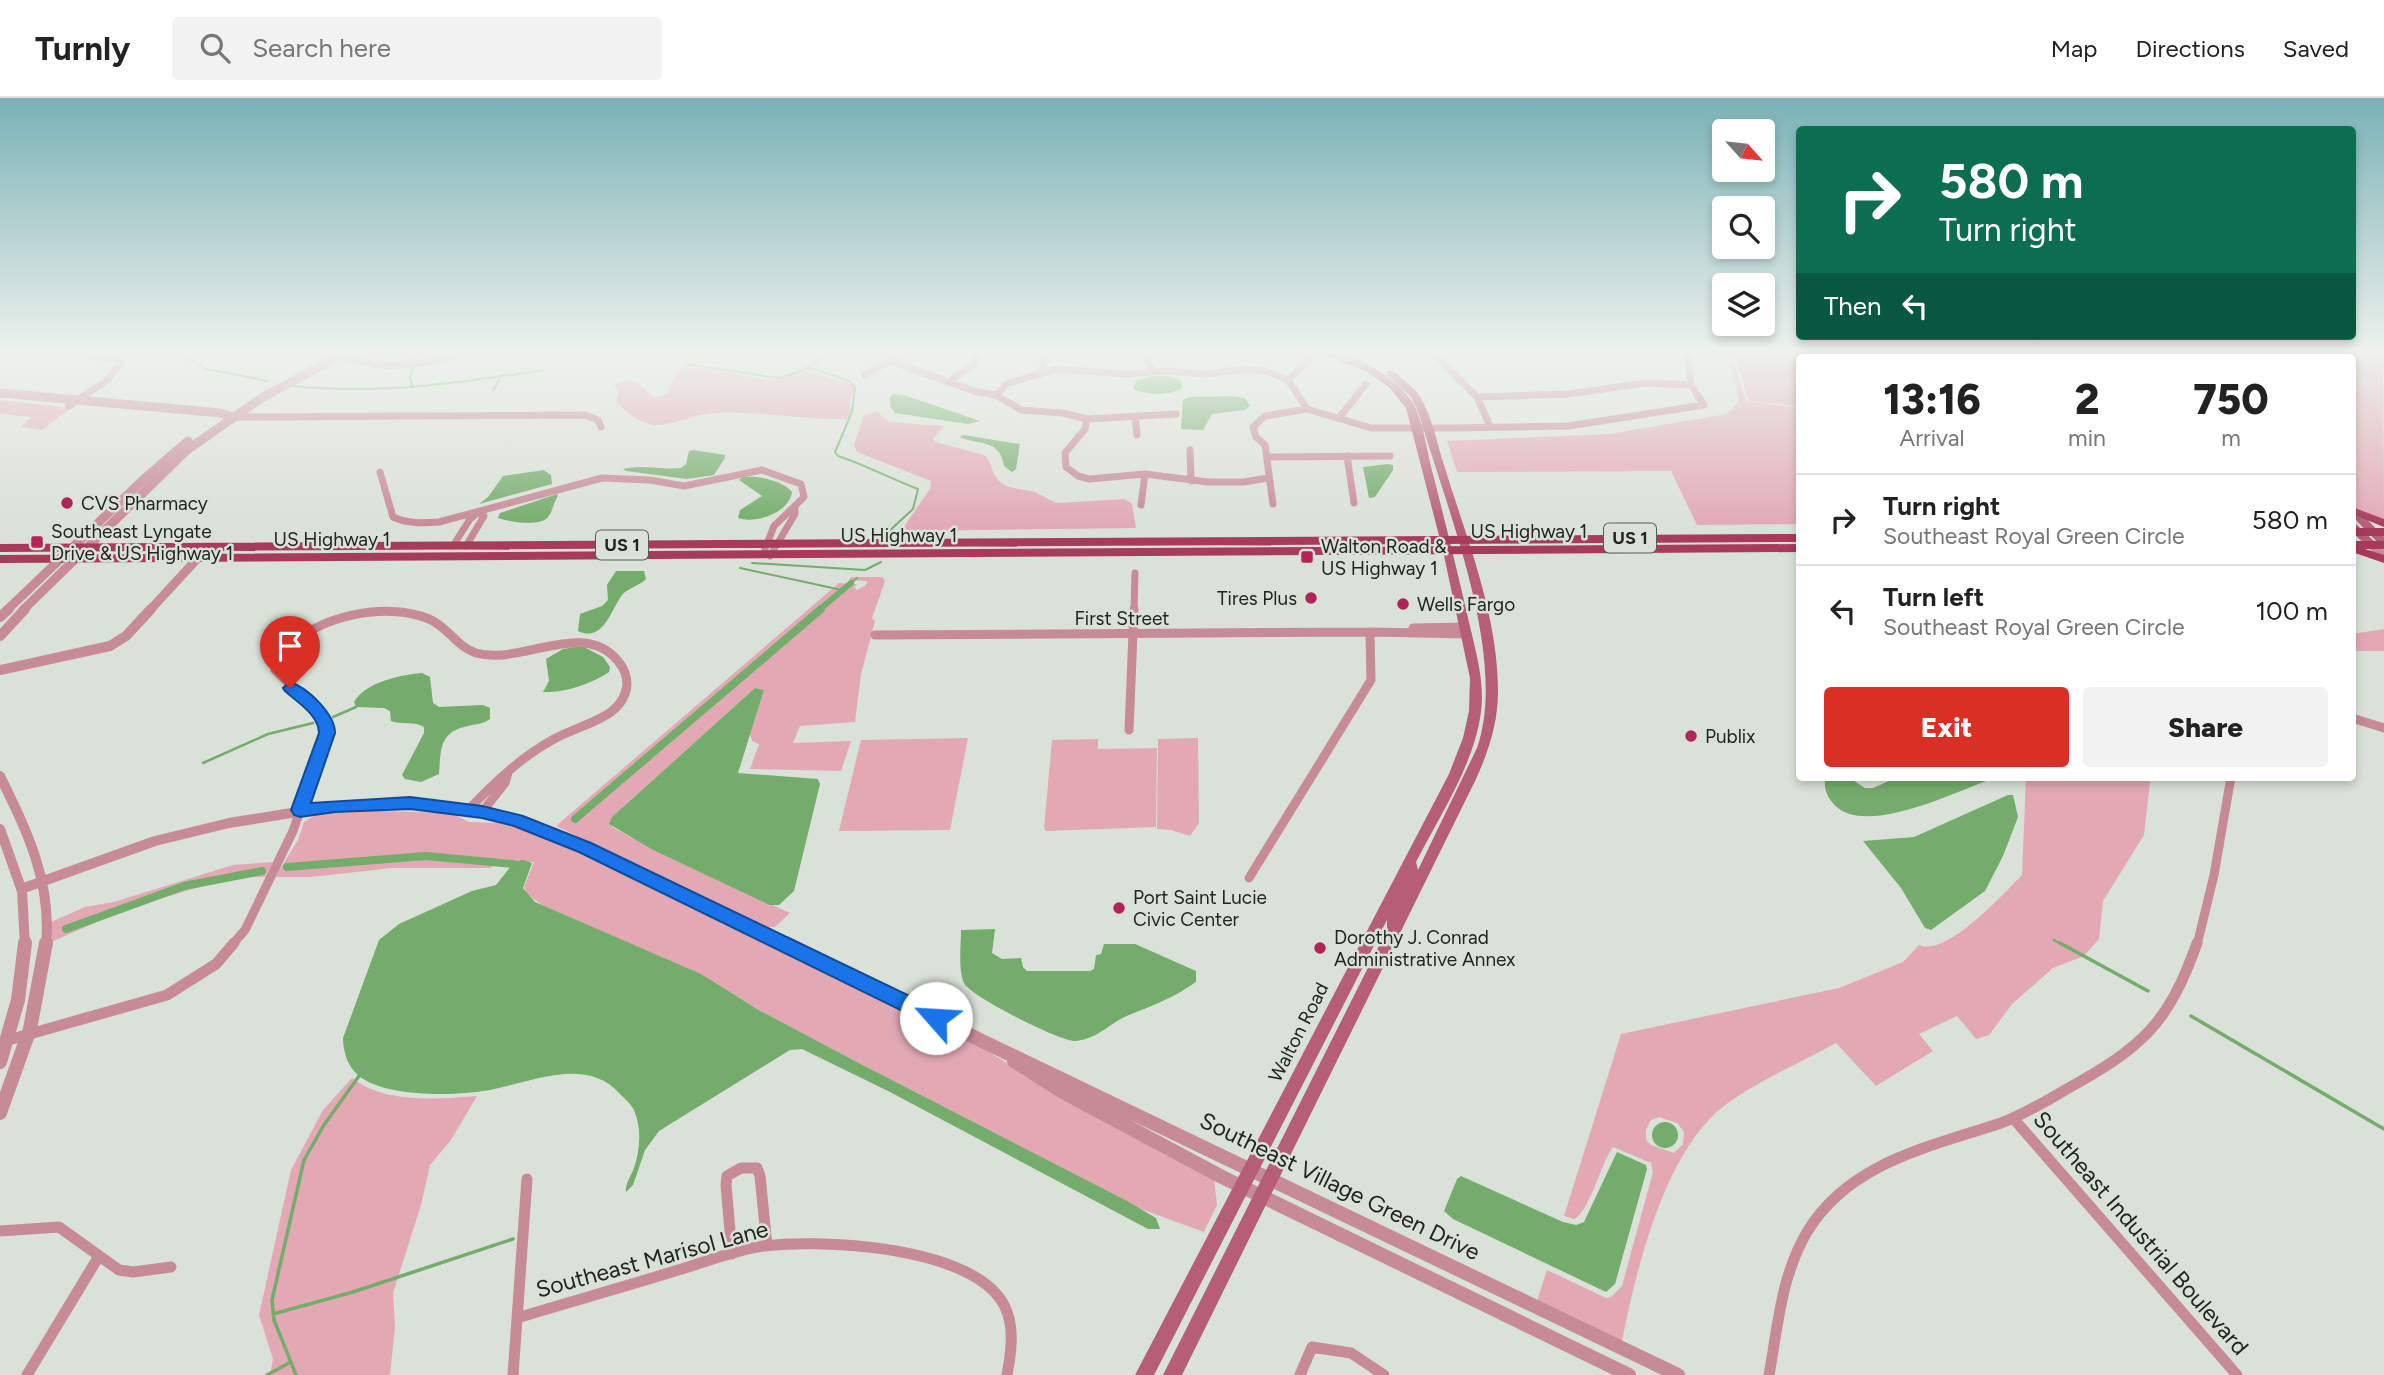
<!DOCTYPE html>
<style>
body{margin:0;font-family:Figtree,sans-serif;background:#f2f2f2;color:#222;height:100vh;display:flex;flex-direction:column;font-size:26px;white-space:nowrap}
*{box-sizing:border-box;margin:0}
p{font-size:23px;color:#767676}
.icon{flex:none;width:38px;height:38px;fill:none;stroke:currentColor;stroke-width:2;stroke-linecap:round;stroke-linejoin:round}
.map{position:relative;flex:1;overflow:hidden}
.panel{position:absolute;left:1796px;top:256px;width:560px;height:427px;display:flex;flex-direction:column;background:#fff;border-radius:7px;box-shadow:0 4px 10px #0003}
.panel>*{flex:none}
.guide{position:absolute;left:1796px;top:28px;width:560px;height:214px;border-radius:7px;box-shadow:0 4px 10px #0003;background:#0b6e4f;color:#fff;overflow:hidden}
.needle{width:46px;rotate:117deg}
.controls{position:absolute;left:1712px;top:21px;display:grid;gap:14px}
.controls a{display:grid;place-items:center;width:63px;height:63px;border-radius:7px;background:#fff;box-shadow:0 4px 10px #0003;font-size:35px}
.pin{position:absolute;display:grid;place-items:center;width:60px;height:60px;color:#fff;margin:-72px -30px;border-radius:50% 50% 50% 0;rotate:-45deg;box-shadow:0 0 7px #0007}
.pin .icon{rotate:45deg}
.me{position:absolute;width:77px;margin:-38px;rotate:296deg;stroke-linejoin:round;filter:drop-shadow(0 0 5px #0008)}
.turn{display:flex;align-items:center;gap:24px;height:147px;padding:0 28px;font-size:32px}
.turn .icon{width:91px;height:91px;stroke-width:2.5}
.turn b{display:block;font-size:49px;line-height:60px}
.then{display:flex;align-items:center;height:66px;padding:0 28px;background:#0003;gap:14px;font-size:26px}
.eta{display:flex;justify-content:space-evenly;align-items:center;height:119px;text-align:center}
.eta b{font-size:42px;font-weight:800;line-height:49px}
.action{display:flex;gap:14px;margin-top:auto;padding:14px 28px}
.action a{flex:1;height:80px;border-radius:7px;background:#d93025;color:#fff;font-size:28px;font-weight:800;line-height:80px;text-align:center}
.action a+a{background:#f2f2f2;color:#222}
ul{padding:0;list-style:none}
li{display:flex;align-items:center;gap:21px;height:91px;padding:0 28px;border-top:2px solid #e0e0e0}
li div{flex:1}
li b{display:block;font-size:26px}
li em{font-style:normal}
header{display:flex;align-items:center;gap:42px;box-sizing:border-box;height:98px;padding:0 35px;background:#fff;border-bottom:2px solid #e0e0e0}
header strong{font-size:33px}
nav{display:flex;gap:38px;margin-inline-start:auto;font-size:24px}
.search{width:490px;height:63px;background:#f2f2f2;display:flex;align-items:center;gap:18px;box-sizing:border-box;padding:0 24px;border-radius:7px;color:#767676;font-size:26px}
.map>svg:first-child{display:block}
.green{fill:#e2a9b5;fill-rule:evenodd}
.water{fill:#74ac6b}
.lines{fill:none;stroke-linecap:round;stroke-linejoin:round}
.stream-far2{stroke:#74ac6b;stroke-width:2}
.stream-far1{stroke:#74ac6b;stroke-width:2.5}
.stream{stroke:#74ac6b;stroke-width:3.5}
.canal-far1{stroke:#74ac6b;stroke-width:6}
.canal{stroke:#74ac6b;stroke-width:8}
.minor-far2{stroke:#c78a97;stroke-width:7}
.minor-far1{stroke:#c78a97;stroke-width:9}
.minor{stroke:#c78a97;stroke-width:11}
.tertiary-far2{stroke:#c78a97;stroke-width:9}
.tertiary-far1{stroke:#c78a97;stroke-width:10}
.tertiary{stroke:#c78a97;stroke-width:14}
.secondary{fill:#b65e75;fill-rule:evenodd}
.primary{fill:#a73b5c;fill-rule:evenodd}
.route{fill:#1a73e8;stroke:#114b97;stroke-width:2}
.poi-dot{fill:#b22358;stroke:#dae1d8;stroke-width:2.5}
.labels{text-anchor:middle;stroke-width:5;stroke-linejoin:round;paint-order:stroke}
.shield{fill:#dae1d8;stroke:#585d57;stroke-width:2}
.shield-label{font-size:18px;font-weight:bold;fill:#212420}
.poi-label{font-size:19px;fill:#212420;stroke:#dae1d8;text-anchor:start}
.street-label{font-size:19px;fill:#212420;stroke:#dae1d8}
.near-street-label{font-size:23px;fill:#212420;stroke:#dae1d8}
</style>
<header>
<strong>Turnly</strong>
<div class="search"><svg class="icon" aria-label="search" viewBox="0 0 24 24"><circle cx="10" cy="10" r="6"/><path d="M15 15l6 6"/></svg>Search here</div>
<nav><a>Map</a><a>Directions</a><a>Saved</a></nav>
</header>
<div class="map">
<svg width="2384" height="1277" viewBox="0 0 2384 1277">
<rect width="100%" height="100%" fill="#dae1d8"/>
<path class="green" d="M1727,252H1730L1746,303L1799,310V426L1697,427L1671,373L1457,374L1447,343L1610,336L1727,316L1739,303Z
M1733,252H2383L2384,422H2352V259H1799V308L1749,303Z
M690,267L768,282L779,281L810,268L818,276L855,288L850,304L851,316L847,321C804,322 760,313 717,315C696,315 678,326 658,327C643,328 626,314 616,304L619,294L614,287L627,282L637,285L655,300L667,296L677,273Z
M0,302L71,310L42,332L21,329L31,319L0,316Z
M877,314L889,324L944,328L933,341L936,344L984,357C992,363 991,374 997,381C1009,394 1025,389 1039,396C1046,399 1050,403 1058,405L1125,401L1132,406L1136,430L901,433L930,391L931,383L857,354L854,347L864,317Z
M851,479H882L885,483L872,520L875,523L861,576L855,624L800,628L793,645L851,643L841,673L750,671L759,646L752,643L750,636L764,592L755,590L623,709L612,729L670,760L790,815L775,829H764L556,728L839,485L857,486L854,489L857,492L866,487L867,483L849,482Z
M2384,531V553H2352V536Z
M968,640L950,732L839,733L861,642Z
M1198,640L1199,725L1190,738L1171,732L1157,731L1158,641Z
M1098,641V651L1157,650L1156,729L1046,733L1044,730L1052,642Z
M2026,679H2148L2150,685L2144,737L2103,803L2099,841L2084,858L2053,870L2012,906L1989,937L1976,941L1957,918L1919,936L1933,953L1876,988L1836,945C1800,965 1757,983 1724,1008C1664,1054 1636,1173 1622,1243L1537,1203L1547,1172L1606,1200L1611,1199L1622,1188L1653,1074L1651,1065L1613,1049C1601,1065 1589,1115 1574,1121L1564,1118L1621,936L1839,890L1903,864L1919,847C1947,859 2003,796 2022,777ZM1659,1019L1677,1025L1684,1034L1683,1046L1674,1055L1651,1047L1646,1042V1032L1651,1022Z
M350,712L451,715L469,724L498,725L546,738L594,758L958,935L1059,997L1214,1080L1217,1107L1204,1134L1138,1110L855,963L764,915L693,873L548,811L528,797L524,789L534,764L496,761L491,770H392L311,779H275L298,742L304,724L318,715Z
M273,764L265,779H233L166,799L113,817L51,844V824L85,809L114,804L233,767Z
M352,980C385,1006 438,1001 477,998L451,1042L430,1067L421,1107L393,1195L395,1229L390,1277H270L273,1261L259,1217L291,1072L323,1012Z"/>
<path class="water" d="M1151,278H1169L1181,282L1182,290C1170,298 1146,297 1133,291L1136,283Z
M893,296L904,297L980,323L968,326L895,315L890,308V299Z
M1234,298L1245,300L1250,308L1245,312L1212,316L1203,332L1181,331L1183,302L1189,299Z
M963,337L1020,346L1016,371L1012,374L1004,368C1000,342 982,347 962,340L960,339Z
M693,352L725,357V360L714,377L687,381L626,373L623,371C643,366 660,372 681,370L686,366L689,353Z
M1388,366L1393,367V372L1375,399L1369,400L1363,369Z
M544,372L551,377L552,386L479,406L488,399L503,378Z
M743,379C759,378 782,382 792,394C789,415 756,426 738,420L740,412L762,398L739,382Z
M557,396L558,398C553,405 553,413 548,419C540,429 509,424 498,420L500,415Z
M616,473H644L646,481C639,488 628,490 622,497C611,512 603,545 578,533L580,516L602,508L608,502L607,487Z
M582,548L603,559L610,569L609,574C591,586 565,595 543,594L549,583L546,561L563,551Z
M422,575L430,579L433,605L439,609L483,607L490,610V621C483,626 476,626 468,628C439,634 441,651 439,676L421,684L405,681L402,677L424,635V629C415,623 401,627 391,623L390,613L384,610L356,609L354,604C366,584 400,577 422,575Z
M755,590L764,592L738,675L818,681L820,686L794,793L779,807H770L653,752L609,726L612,719Z
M1826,679H1848L1865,690H1873L1898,679H1990L1986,683C1951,696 1859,741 1832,704C1826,697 1823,687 1826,679Z
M2008,697H2013L2018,719L2003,758L1985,793L1931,832L1925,830L1901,790L1863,743L1914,739Z
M524,762L532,765L523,790L535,804L701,876L757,911L853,962L1127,1103L1156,1120L1160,1131H1148L890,994L802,951L790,952L659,1033L645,1052L633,1087L626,1094C625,1086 631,1078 634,1070C640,1052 642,1030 634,1012C631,1006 625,1001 620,996C586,958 532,984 490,992C457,998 387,1000 359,978C348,969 343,954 343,940L379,842L399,826L472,793L496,787L515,763Z
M995,831L992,855L1002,861L1021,860L1023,869L1027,873H1090L1094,871L1096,857L1101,856L1104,846H1135L1196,873V884C1175,899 1152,908 1129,917C1109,925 1100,940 1076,943C1063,945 968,897 964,885C958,871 961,847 961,832Z
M1652 1037a13 13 0 1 1 26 0a13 13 0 1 1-26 0Z
M1617,1054L1646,1067L1647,1071L1615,1186L1606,1194L1453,1121L1444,1113L1457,1081L1461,1078L1563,1124L1576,1127L1584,1124Z"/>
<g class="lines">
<path class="stream-far2" d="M175,252L207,271L268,283
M414,261L420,252
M687,266L779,280L801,273L838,252
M413,269L410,280L413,290
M808,269L849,283L855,289L852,314L835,354L838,358C866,367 891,381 918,391L913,411L887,435
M293,288C378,297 460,285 544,272
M493,293L502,277
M752,465L865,472L881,464
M740,470L842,492
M851,485L857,480"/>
<path class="stream-far1" d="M333,619L356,609
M203,665L268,636L313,625
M2054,842L2063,847"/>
<path class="stream" d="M2060,845L2148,893
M2191,918L2384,1031
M273,1216L353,1194L513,1141
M267,1277L289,1265
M296,1277L274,1222L272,1202L304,1062L324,1027L359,978"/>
<path class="canal-far1" d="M819,512L851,485"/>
<path class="canal" d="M575,721L821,511
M287,769L426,758L513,766
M66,831L184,788L262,773"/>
<path class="minor-far2" d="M50,252L114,261L121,265L107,282L69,308
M321,252C340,257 359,265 379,267C412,270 444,260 475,252
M754,252H776
M1144,252L1153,274
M1430,252L1477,299L1490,328
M0,253L6,252
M890,263L974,293L996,297
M1042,275L1044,261
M865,277L908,252
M1288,282L1310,260
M948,284L973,267L979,254
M1477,299L1568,296L1646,285L1691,287
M1176,316L1087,321L1063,315L1021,312L996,297L1008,285L1057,271L1127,276L1168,273L1206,276L1246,271L1266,273L1288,282L1307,311
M232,319L585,317L598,322L601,329
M1135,319L1137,337
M1339,320L1366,286
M1087,321L1085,331L1065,355L1066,369L1078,378L1089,381L1145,376L1208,384H1244L1268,380
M1190,352L1191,383
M1347,358L1354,405
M1268,359L1390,358
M380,374L393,419C408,426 423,425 439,424L602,380L650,382L684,388L762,372L801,386L804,399L774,428L765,451
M1273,406L1265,347L1256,339L1253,329L1265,318L1307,311L1371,330H1453L1568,328L1704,307L1691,287L1687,252
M1141,407L1145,376
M453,448L470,421L479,414L484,418L466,448
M770,458L795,416V409
M1134,512L1135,475"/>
<path class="minor-far1" d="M1413,530L1465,529
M875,537L1370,534L1467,536
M2352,620L2384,630
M1129,632L1134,511
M482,714L505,685L508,675
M1249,780L1371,582L1370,534
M232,847L245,832L293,733L327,635L321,616L275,572C278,566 281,559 285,553C315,518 386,503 429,521C447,528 457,549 476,555C521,568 583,520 618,563C624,570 627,578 627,587C626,598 620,607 611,614C594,626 572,631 554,641C521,659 494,685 468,712
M2197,847L2214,777L2231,679"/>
<path class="minor" d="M5,943L167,897L216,866L234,845
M2013,1020L2237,1277
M0,1133L59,1129L119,1172L133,1174L171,1169
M732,1156L726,1087L727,1078L741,1070H757L760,1078L767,1148
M517,1220C570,1204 623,1189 675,1173C703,1165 729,1154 757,1149C816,1140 976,1147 1005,1209C1015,1230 1011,1255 1007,1277
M27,1277L99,1158
M513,1277L527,1081
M1300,1277L1312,1249L1351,1255L1384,1277
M1769,1277C1778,1228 1781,1178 1807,1134C1849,1064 1930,1049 2001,1025C2025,1016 2046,1003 2067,991C2142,949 2168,927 2197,845"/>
<path class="tertiary-far2" d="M0,295L221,315L232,319
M2372,447L2384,458
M7,512L143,382L188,343
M23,512L187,352L263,299L351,252
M150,512L197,461"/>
<path class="tertiary-far1" d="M0,519L9,511
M0,538L25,511
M0,572L110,548L126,538L151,511
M0,678C27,733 52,784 46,847
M0,731L22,793L25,847
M21,791L155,743L229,725L335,708L410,705L482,714L561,738L789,847"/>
<path class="tertiary" d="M786,845L982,943L1678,1277
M1014,963L1063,994L1222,1079L1629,1277
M0,964L18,902L25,845
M0,1015L30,931L46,845"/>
<path class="secondary" d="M1036,252H1161L1157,255L1098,258L1040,255Z
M1313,252C1346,249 1400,279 1415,309C1423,325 1428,357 1433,376C1445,424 1457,471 1468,520C1475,551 1485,582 1481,614C1474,667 1440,717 1416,764L1418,772L1477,650C1509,559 1445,407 1419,316L1411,299L1387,277V273H1393C1402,281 1414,289 1420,299C1433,320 1437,347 1445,370C1467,442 1498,517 1498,593C1498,625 1489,652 1476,681L1182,1277H1163L1387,832V822L1154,1277H1135L1449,676L1463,640L1469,613L1470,580L1443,453L1406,310L1390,290L1367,274Z
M2317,252H2325L2321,259H2313Z
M2331,252H2339L2335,259H2327Z
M2352,409L2356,410L2384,439V448L2380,447L2352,418Z
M2352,425L2356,426L2376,445V449H2368L2352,434Z"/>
<path class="primary" d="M2352,409L2384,421V429L2352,416Z
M2352,430H2384V438H2352Z
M1799,436V444L0,454V446Z
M2357,443H2384V451H2365L2384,457V465L2352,454V446Z
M1799,446V454L0,465V457Z"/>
</g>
<linearGradient id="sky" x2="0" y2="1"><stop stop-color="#79b1b6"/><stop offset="0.59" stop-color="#eef2ed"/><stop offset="1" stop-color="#eef2ed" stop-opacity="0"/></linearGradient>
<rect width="2384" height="430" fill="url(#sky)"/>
<path class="route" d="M290,584C308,590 335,616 335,635L311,705L410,699L482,708L523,718L591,745L943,914L946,920L943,926L936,928L929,926L579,754L514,728L482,720L410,711L335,714L300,719L294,717L291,712L319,635C319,617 297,604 285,593L283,590Z"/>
<g class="poi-dot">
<circle cx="67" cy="405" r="7"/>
<rect x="30" y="437" width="14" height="14" rx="3.5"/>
<rect x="1300" y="452" width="14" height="14" rx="3.5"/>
<circle cx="1311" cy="500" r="7"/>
<circle cx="1403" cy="506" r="7"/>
<circle cx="1691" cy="638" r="7"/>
<circle cx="1119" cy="810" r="7"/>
<circle cx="1320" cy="850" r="7"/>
</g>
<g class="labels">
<g class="shield">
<rect x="1604" y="425.5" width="52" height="29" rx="5"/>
<rect x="596" y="432.5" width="52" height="29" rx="5"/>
</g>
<g class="shield-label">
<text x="1630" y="446">US 1</text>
<text x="622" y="453">US 1</text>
</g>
<g class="poi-label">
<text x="81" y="412">CVS Pharmacy</text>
<text x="51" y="440">Southeast Lyngate<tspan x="51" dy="22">Drive &amp; US Highway 1</tspan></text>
<text x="1321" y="455">Walton Road &amp;<tspan x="1321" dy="22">US Highway 1</tspan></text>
<text x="1297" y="507" text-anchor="end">Tires Plus</text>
<text x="1417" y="513">Wells Fargo</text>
<text x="1705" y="645">Publix</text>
<text x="1133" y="806">Port Saint Lucie<tspan x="1133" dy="22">Civic Center</tspan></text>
<text x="1334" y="846">Dorothy J. Conrad<tspan x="1334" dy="22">Administrative Annex</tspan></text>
</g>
<g class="street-label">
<text x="1529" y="440">US Highway 1</text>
<text x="899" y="444">US Highway 1</text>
<text x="332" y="448">US Highway 1</text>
<text x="1122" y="527">First Street</text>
<text transform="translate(1298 934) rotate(-63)" y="7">Walton Road</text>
</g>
<g class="near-street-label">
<text transform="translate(1340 1088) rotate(26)" y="8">Southeast Village Green Drive</text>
<text transform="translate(2141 1135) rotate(49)" y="8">Southeast Industrial Boulevard</text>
<text transform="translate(652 1161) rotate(-15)" y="8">Southeast Marisol Lane</text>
</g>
</g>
</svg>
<div class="controls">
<a><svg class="needle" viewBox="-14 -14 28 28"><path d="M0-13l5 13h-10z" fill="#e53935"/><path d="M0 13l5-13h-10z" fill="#767676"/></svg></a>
<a><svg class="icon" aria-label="search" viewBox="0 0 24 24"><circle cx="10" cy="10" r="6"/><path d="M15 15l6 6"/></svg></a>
<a><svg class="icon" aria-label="layers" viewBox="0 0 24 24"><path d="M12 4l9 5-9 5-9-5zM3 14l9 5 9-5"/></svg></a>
</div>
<div class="pin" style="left:290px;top:590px;background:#d93025"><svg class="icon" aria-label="arrive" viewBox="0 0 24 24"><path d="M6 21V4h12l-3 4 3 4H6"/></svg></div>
<svg class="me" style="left:936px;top:920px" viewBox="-20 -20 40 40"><circle r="19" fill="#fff"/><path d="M0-13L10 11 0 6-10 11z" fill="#1a73e8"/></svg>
<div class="guide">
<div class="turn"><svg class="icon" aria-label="right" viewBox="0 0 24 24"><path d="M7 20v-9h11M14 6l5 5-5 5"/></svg><div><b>580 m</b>Turn right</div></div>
<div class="then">Then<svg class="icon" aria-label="left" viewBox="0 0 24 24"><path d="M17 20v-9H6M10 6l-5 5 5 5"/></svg></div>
</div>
<section class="panel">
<div class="eta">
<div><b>13:16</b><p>Arrival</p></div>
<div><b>2</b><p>min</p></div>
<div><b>750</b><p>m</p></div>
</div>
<ul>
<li><svg class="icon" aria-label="right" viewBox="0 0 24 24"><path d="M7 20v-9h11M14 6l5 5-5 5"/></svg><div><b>Turn right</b><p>Southeast Royal Green Circle</p></div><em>580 m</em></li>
<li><svg class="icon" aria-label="left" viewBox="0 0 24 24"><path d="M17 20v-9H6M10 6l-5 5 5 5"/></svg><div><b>Turn left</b><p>Southeast Royal Green Circle</p></div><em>100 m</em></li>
</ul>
<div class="action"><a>Exit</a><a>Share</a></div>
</section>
</div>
